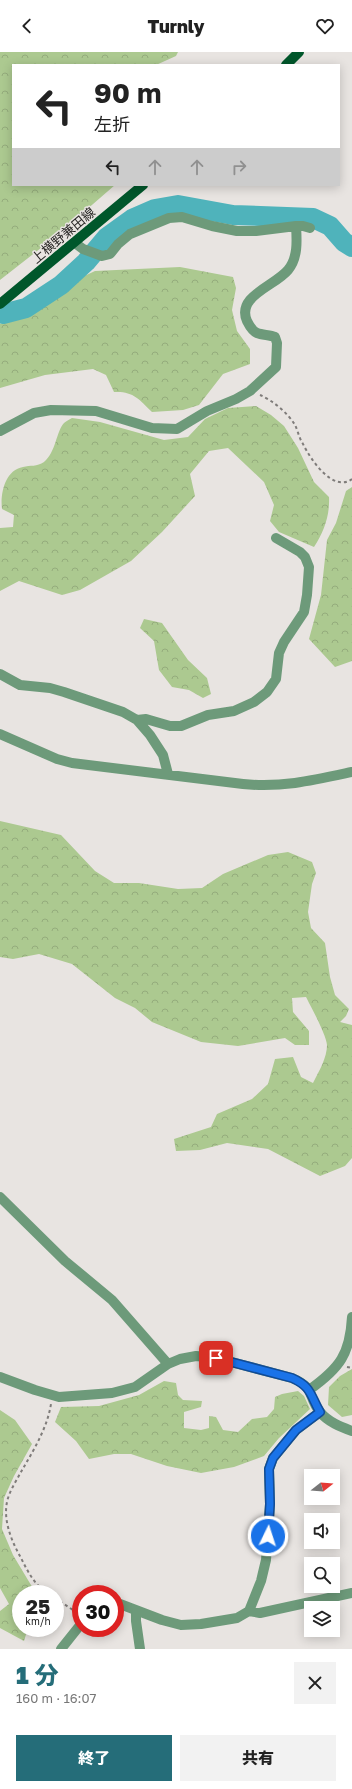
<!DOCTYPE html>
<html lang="ja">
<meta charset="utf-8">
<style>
body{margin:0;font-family:"Golos Text","Noto Sans JP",sans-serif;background:#f2f2f2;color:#222;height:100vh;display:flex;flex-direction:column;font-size:15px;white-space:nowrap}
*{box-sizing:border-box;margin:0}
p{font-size:13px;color:#767676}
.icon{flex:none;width:22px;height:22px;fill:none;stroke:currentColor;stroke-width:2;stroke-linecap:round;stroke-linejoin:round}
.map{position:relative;height:1597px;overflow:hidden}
.side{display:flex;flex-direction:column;background:#fff;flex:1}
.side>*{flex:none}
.hud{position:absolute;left:12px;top:12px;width:328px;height:122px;border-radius:0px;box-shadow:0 2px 10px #0003;background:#fff;color:#222;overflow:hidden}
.needle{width:26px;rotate:73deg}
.buttons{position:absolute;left:304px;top:1417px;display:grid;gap:8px}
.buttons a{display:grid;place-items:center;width:36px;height:36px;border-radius:0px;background:#fff;box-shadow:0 2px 10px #0003;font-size:20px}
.speed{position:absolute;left:12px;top:1533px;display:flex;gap:8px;font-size:20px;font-weight:700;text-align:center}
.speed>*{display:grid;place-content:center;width:52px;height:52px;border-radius:50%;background:#fff;box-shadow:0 2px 10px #0003;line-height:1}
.speed small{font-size:10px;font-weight:400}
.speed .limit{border:6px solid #d22;background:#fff;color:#111}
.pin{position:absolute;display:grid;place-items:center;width:34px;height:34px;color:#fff;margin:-17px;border-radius:8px;box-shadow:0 2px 6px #0006}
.me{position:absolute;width:44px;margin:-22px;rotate:4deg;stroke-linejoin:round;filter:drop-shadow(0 0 3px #0008)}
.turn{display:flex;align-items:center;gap:14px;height:84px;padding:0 16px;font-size:18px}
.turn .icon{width:52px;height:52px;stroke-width:2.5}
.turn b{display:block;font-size:28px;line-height:34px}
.lanes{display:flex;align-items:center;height:38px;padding:0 16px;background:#0003;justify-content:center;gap:20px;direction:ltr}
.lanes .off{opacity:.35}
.round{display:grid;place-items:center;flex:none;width:42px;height:42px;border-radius:0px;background:#f2f2f2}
.headline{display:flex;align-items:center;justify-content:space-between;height:68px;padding:0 16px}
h1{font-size:24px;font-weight:800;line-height:30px;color:#256d79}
.primary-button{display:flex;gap:8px;margin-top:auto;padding:8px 16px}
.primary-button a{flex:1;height:46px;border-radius:0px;background:#256d79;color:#fff;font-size:16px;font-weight:800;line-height:46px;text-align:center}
.primary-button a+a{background:#f2f2f2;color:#222}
header{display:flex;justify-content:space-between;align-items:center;height:52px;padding:0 16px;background:#fff;font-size:18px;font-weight:800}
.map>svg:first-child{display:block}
.forest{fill:url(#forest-crowns)}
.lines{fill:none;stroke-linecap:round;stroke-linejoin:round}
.river{stroke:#4fb3bb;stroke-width:20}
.path{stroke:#7f7c7a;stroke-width:2;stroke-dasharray:3 3;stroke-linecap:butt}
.minor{stroke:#6d9a7a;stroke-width:10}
.major{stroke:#00572b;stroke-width:10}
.route-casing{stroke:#114b97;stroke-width:10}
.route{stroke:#1a73e8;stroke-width:7}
.labels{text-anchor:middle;stroke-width:3;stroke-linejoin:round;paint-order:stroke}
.street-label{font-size:13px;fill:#282625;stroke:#e8e4e1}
</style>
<header><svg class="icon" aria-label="back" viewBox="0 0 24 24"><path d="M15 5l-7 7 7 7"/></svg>Turnly<svg class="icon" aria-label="heart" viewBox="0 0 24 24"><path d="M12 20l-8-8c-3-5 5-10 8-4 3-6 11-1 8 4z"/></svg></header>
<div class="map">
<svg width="352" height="1597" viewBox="0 0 352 1597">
<defs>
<pattern id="forest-crowns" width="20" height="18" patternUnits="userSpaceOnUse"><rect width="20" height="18" fill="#acc990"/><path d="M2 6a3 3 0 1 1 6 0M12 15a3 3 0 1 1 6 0" fill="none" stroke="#94ac7c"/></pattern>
</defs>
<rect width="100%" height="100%" fill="#e8e4e1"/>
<path class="forest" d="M0,0H178L176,4L156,13H13V133H115L55,185L0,228Z
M180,215L233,225L236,236L232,258L237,279L250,297V312L223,322L199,353L183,358L152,360C139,347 133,339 114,340L106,323L93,317L45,323L0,336V272L20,264L50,249L80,226L95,219Z
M256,354L271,363L284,374L298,396L314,430L329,445C330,463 324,480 314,495L279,480L270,469L274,453L264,430L228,396L209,399L190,422L195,444L162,480L131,509L80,538L62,543L19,529L0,539V476L13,475L14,463L2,457C0,442 5,418 23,415C30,413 37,415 44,410C56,400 56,380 64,371C66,369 69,368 72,366L100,370L164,388L188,385L205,367L228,356Z
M352,435V609L335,615L309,587L321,543L327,488L336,471L346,439Z
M144,567L162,571L188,608L207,626L211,642L203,646L189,638L172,635L159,618L154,589L140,576Z
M0,769L61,783L95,819L114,831H139L178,837L202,836L223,822L268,803L288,800L312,810L316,821L312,832L308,860L311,876L325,891L330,925L335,943L349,957L346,964L340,970L352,973V1106L345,1114L320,1124L268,1097L227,1091L200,1098L176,1099L174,1087L211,1075L217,1062L252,1047L268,1032L275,1007L293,1005L301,1025L313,1031C319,1019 327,1006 327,993C326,982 311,955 306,945L292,946L293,960L309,979V993H295L285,986L238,994L201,990L152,970L135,956L115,946L72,912L39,902L13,907L0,905Z
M352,1317V1363L342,1365L328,1353L329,1335L340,1324Z
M164,1329L176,1331L178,1343L183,1348L202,1349L201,1355L184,1360V1376L201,1378L209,1376V1364L216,1365L223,1378L238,1380L252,1367L267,1365L274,1357L275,1345L282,1342L298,1339L304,1344L310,1357L279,1386L264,1404L234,1415L201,1421L167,1414L131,1402H114L89,1407L76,1389L55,1370L61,1355L99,1354L139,1343Z
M0,1358L15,1368L32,1392L14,1424L4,1446L2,1477L13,1503L34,1538V1542H21V1576H28L24,1589L0,1576V1559L9,1552L0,1536Z"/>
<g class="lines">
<path class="river" d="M3,262L26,256L61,233L86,210L107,185L132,167L155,157L178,153L233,163L313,166L330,174L344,190L352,195"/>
<path class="path" d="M260,343C272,348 288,361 295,373C298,379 299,386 303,392C311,408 333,441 352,427
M347,1315L352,1316
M49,1542C35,1534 28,1520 21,1506C12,1490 3,1469 7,1450C9,1440 16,1429 21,1420C33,1399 47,1377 51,1352
M55,1546L79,1562"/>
<path class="minor" d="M75,191L83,197L102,204L110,202L118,192L130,182L169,166L182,165L212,174L237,179H256L296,174H303L310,176
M0,379L34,361L51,358L96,359L152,376L177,377L207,359L236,347L250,339L276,315L277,291L275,285C270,283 262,283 257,281C252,279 249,273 247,269C236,244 275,234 288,218C298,206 297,189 296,174
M0,622L20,633L50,636L64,640L123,660L137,668L150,683L163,703L168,722
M137,668L146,667L170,674H181L208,663L234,659L254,650L267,640L276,627L279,601L284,590L304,560L307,543L309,515L305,505L300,500L276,486
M0,682L57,707L72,711L243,732C282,736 315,728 352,720
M0,1145L65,1209L112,1248L168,1312
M0,1325L35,1338L59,1345L112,1341L135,1335L168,1312L180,1307L196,1304L216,1306L292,1326C316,1336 307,1344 320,1360C328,1370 341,1375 352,1379
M309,1338C340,1316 350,1302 352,1265
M115,1553L120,1552L162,1568L181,1573L201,1572L237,1566L249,1559L261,1529L266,1508L270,1452L269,1417L273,1406L296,1378L320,1360
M136,1559V1569L140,1597
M249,1559L260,1561L352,1541
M61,1597L81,1572"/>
<path class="major" d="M286,13L299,0
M0,252L143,133"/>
</g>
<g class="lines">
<g class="route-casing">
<path id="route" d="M216,1306L292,1326C312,1335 310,1343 320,1360L296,1378L273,1406L269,1417L270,1452L268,1484"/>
</g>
<use href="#route" class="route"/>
</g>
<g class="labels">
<g class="street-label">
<text transform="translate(63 183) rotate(-40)" y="5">上横野兼田線</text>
</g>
</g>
</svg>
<div class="buttons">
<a><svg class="needle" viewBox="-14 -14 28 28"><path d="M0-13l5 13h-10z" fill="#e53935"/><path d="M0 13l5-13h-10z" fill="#767676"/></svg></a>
<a><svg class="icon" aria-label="sound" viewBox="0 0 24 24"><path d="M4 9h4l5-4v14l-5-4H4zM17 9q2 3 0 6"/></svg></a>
<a><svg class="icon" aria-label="search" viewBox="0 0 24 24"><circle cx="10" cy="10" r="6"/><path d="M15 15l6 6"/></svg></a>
<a><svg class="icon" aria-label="layers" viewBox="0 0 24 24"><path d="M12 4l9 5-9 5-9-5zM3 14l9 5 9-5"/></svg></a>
</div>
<div class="speed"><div>25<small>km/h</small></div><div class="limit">30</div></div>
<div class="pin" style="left:216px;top:1306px;background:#d93025"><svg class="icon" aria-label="arrive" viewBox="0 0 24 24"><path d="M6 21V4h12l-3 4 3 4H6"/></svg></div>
<svg class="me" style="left:268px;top:1484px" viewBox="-20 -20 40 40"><circle r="17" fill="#1a73e8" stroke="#fff" stroke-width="3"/><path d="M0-11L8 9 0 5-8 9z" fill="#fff"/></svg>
<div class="hud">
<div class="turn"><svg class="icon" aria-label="left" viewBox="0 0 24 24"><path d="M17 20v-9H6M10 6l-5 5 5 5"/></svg><div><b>90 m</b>左折</div></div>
<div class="lanes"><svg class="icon" aria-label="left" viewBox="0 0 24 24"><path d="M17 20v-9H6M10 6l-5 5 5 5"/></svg><svg class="icon off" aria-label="ahead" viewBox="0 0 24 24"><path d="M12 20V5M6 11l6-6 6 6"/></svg><svg class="icon off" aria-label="ahead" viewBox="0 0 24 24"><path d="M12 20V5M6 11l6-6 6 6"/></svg><svg class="icon off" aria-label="right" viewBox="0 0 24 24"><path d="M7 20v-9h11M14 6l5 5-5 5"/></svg></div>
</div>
</div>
<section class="side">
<div class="headline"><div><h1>1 分</h1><p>160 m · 16:07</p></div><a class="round"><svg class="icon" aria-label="close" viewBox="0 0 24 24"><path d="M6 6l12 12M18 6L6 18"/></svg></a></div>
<div class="primary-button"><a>終了</a><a>共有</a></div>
</section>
